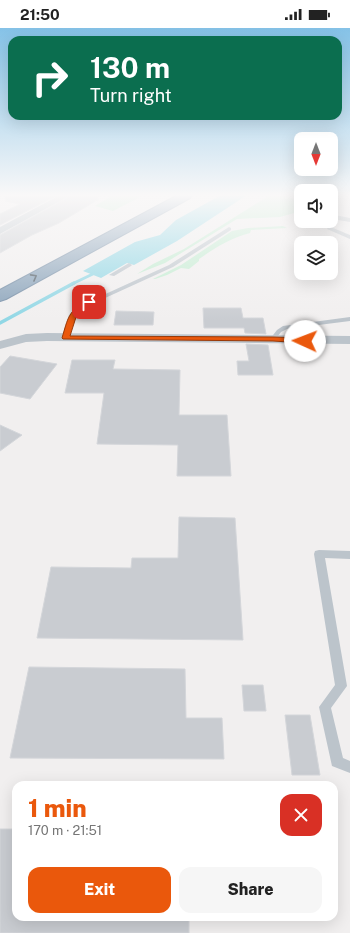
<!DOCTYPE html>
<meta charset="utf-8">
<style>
body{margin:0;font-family:"Public Sans",sans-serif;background:#f6f6f6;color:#222;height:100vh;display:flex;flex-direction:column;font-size:15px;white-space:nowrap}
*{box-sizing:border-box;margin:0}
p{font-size:13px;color:#767676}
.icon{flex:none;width:22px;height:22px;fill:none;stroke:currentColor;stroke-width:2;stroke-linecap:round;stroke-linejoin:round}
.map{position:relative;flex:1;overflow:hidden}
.sheet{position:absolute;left:12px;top:753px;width:326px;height:140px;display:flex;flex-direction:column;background:#fff;border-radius:12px;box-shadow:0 4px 16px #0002}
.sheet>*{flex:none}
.banner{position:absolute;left:8px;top:8px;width:334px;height:84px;border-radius:12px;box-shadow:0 4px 16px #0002;background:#0b6e4f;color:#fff;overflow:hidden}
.needle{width:26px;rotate:180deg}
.controls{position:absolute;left:294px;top:104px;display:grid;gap:8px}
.controls a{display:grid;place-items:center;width:44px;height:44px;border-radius:8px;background:#fff;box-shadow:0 4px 16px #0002;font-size:20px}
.pin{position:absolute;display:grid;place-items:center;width:34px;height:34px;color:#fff;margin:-17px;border-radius:8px;box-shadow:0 2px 6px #0006}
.me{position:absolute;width:44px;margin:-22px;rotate:272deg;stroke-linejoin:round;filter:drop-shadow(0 0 3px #0008)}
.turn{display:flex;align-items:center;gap:14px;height:84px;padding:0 16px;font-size:18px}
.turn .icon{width:52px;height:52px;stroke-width:2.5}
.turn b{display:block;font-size:28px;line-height:34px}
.round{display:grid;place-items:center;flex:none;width:42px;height:42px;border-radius:12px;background:#f6f6f6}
.head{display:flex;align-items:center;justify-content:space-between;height:68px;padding:0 16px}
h1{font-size:24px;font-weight:800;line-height:30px;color:#ea580c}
.primary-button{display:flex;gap:8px;margin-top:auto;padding:8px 16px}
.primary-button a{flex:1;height:46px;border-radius:12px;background:#ea580c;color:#fff;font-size:16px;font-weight:800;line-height:46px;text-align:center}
.primary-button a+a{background:#f6f6f6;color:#222}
.status{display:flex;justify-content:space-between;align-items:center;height:28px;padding:0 20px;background:#fff;direction:ltr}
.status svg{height:11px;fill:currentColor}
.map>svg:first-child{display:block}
.green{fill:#c1ecd0}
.water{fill:#91d7e5}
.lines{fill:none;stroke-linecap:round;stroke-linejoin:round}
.stream-far1{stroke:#91d7e5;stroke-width:3}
.stream{stroke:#91d7e5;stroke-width:3.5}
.building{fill:#c9ccd1;stroke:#d4d6da}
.highway-casing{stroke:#768ea6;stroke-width:2}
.lane{fill:#bcc4cb;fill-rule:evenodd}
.street{fill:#bcc4cb;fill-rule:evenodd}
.highway{fill:#8aa3ba;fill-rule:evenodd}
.oneway{stroke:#4f5b64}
.route{fill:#ea580c;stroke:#983908}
</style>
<div class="status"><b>21:50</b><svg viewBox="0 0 49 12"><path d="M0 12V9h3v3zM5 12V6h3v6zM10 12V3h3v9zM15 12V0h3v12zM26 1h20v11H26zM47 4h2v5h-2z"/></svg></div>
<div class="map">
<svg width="350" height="905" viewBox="0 0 350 905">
<rect width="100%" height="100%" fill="#f1efef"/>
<path class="green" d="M113,167H144L113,183L95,178Z
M270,167C283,165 290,168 301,176V183L280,189L237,191L165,235L137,246L153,236L184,221Z
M283,198L287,200L251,202L250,205C229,211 218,218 199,231V233L189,241L181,240L167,247L155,251H153L181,237L232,203L248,200Z"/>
<path class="water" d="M221,167H247L177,213L134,237L127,235L101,250L83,243L135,214L160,207L176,192Z"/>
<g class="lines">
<path class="stream-far1" d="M72,256L97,244"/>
<path class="stream" d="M0,295L74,255"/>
</g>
<path class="building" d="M6,167H58L0,197V186L20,176L5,173Z
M72,167H102L97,170L99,171L59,195L32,207L0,225V207Z
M203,280H241L243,290H263L266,306L245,305L244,300H204Z
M116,283L154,284L153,297H114Z
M246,316L268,317L273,347H238L237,333H249Z
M10,328L57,336L30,371L0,365V339Z
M72,332H115L113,341L180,342L179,387H227L231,448H177L178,417L97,416L104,365H65Z
M0,397L22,407L0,423Z
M179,489L235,490L243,612L37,610L51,539L131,540L132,530H178Z
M29,639L185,641L186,690H222L224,731L10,730Z
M242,657H263L266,683H244Z
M285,687H310L320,747H292Z
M0,801H16V889H189V905H0Z"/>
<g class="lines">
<g class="highway-casing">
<path id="highway" d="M178,167H192L190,170L6,271L0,273V262Z"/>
</g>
<path class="lane" d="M335,187L350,190V194L338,192L333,200L350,207V211L327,201Z
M229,199L231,200V202L173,239L81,281L75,288L67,311L65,312L62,310L69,287L77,279L169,237Z
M129,235L132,237L131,238L114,248L109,247Z
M350,289V293L287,301L281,304L275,312H271L270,311L277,302L283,298Z
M319,522L350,523V531L325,530L347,658L331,680L343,730L350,733V745L332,738L319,679L335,657L314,526L315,523Z"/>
<path class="street" d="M60,167H71L0,206V199Z
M47,305L350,308V316L47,313L26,314L0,321V313L26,306Z"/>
<use href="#highway" class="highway"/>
</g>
<defs><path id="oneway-chevron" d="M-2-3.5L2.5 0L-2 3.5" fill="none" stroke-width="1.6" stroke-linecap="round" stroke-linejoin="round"/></defs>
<use class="oneway" href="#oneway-chevron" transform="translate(34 249) rotate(-29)"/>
<linearGradient id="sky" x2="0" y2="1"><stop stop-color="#85c2e7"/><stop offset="0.57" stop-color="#f9f8f8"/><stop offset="1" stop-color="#f9f8f8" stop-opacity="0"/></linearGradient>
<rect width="350" height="293" fill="url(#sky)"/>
<path class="route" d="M87,273L92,274L77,286L70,308L273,309L305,310L308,313L305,315L273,313L63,311L62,310C68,290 68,283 87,273Z"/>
</svg>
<div class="controls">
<a><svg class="needle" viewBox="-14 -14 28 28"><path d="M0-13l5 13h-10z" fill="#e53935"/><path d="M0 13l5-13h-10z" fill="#767676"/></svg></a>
<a><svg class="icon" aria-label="sound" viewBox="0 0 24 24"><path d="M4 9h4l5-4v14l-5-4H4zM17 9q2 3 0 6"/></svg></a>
<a><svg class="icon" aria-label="layers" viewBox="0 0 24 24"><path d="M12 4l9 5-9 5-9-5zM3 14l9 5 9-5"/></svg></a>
</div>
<div class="pin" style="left:89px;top:274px;background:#d93025"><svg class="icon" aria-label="arrive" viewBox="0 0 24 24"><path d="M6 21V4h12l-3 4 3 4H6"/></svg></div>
<svg class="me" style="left:305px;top:313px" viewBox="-20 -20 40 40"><circle r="19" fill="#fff"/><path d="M0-13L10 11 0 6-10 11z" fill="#ea580c"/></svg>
<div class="banner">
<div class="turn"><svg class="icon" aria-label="right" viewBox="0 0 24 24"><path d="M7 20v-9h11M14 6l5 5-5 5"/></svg><div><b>130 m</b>Turn right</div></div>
</div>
<section class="sheet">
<div class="head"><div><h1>1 min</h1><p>170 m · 21:51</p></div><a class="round" style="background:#d93025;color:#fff"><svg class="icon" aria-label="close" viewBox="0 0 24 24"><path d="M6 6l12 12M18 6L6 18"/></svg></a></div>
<div class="primary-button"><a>Exit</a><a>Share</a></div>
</section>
</div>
